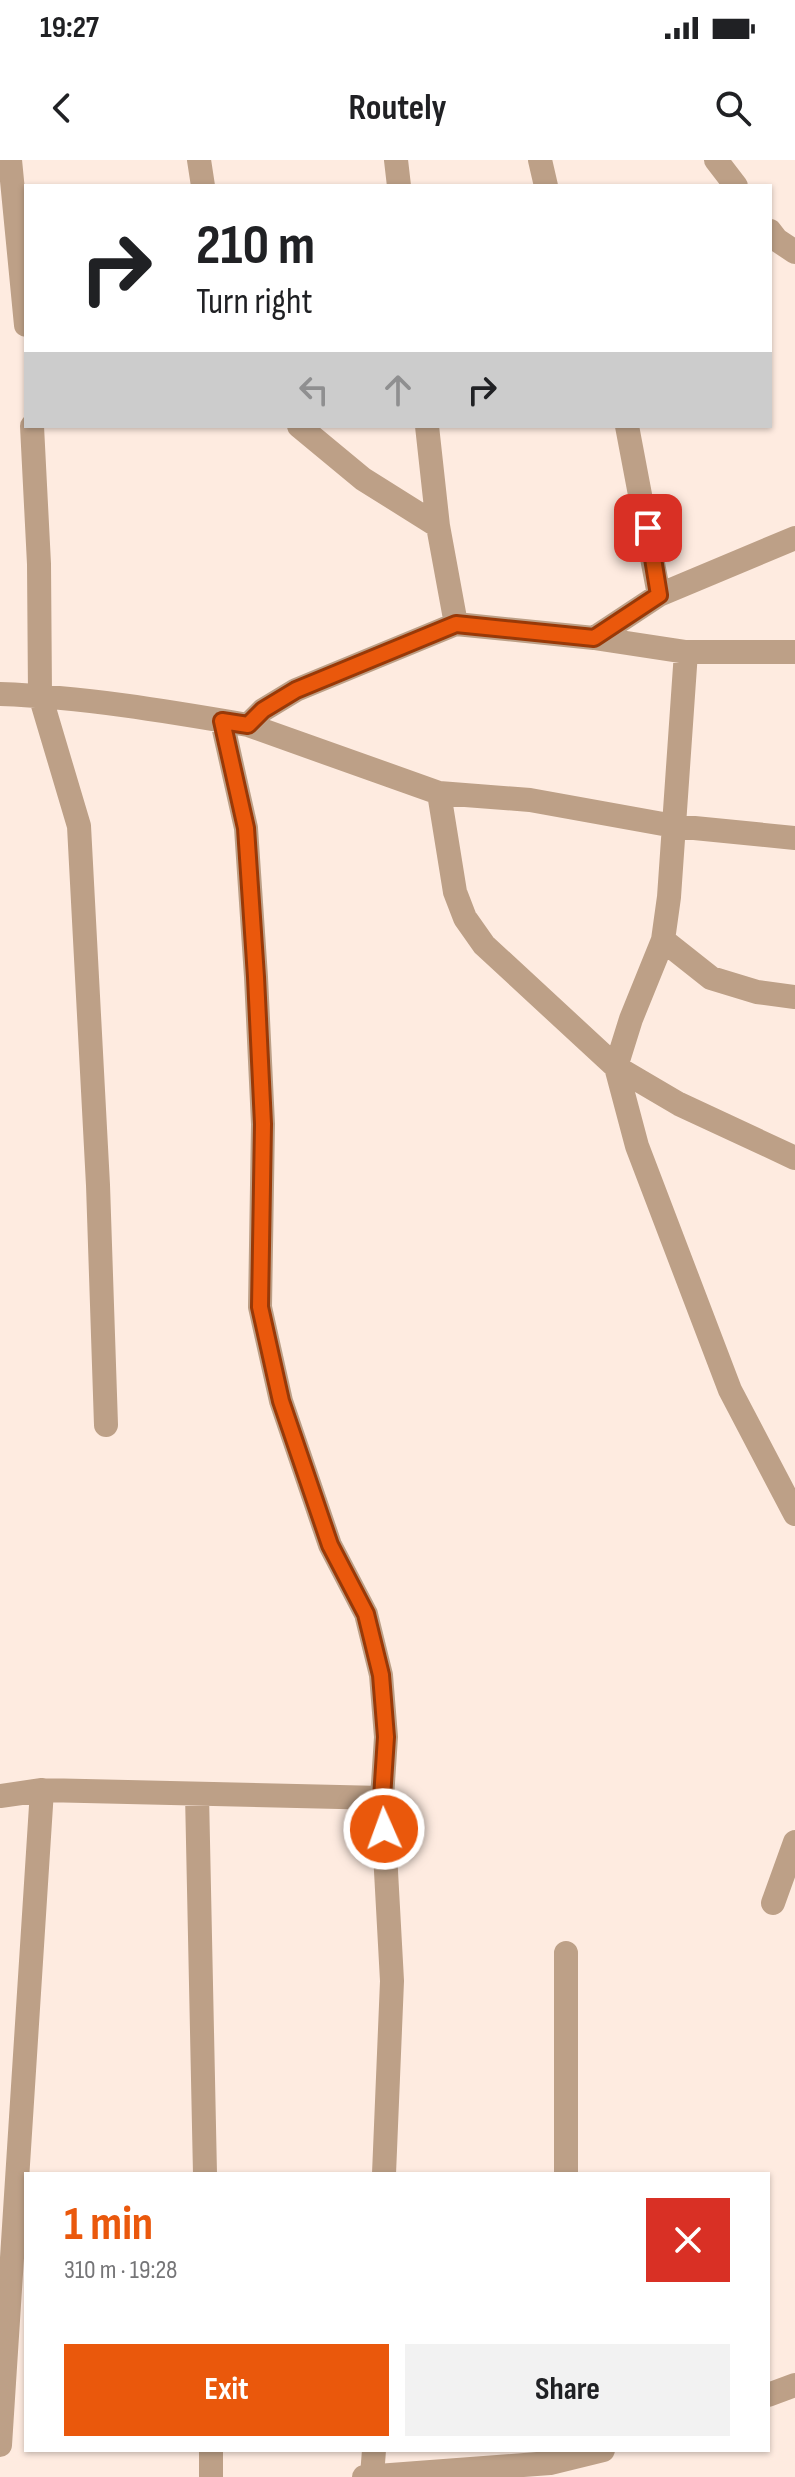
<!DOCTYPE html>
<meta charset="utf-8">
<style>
body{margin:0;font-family:"Sofia Sans Condensed",sans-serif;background:#f2f2f2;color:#202124;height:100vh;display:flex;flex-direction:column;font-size:30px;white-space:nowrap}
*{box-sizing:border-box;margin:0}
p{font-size:26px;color:#757577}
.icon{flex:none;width:44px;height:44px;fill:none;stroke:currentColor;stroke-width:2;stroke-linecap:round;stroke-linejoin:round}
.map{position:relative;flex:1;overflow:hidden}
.details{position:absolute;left:24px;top:2012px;width:746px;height:280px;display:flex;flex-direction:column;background:#fff;border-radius:0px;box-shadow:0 2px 6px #0004}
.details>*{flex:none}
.hud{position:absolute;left:24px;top:24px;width:748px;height:244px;border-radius:0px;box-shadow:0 2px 6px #0004;background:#fff;color:#202124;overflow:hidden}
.pin{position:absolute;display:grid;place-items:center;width:68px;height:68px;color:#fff;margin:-34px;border-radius:16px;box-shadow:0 4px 12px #0006}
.me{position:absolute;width:88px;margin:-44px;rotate:358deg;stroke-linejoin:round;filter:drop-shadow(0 0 6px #0008)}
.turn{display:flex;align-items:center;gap:28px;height:168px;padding:0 40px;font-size:36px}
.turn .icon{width:104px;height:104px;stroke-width:2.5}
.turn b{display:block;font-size:56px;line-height:68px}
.lanes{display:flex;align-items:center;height:76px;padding:0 40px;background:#0003;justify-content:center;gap:40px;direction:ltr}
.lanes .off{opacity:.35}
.round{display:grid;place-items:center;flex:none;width:84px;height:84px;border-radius:0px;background:#f2f2f2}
.overview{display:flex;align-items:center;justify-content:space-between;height:136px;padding:0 40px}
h1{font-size:48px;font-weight:700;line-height:60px;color:#ea580c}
.primary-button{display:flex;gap:16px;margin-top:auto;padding:16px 40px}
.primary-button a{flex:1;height:92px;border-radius:0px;background:#ea580c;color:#fff;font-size:32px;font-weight:700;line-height:92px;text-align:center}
.primary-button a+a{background:#f2f2f2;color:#202124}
.status{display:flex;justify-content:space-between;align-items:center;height:56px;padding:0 40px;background:#fff;direction:ltr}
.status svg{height:22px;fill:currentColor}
header{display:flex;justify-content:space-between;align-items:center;height:104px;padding:0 40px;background:#fff;font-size:36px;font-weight:700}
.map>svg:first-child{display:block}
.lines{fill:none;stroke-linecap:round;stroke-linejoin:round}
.street{stroke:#bda087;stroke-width:24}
.route-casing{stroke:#983908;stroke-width:20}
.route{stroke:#ea580c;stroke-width:14}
</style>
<div class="status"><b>19:27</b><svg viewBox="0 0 49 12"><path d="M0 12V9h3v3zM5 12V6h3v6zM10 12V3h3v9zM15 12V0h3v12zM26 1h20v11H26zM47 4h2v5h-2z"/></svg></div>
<header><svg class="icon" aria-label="back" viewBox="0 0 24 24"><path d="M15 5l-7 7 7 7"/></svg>Routely<svg class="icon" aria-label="search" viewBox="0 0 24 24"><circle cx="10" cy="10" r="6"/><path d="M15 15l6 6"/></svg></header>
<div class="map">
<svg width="795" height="2317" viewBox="0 0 795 2317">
<rect width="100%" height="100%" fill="#feebe0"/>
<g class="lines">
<path class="street" d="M10,0L26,165
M199,0L203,26
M396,0L399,26
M540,0L546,26
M716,0L736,26
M770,71L777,80L795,92
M32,266L39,404L40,535L79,666L98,1025L106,1265
M299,266L363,319L438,366
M427,266L438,366L456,464
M627,266L659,435
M594,478L659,435L795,378
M686,492L669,737L663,780L631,859L616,907L637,986L730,1230L795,1354
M0,534C83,537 166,551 248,565L263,550L296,530L456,464L594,478L686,492H795
M222,561L246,668L256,817L263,964L260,1147L281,1241L330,1385L366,1454L381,1515L386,1577L382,1638L392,1821L384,2014
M248,565L439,633L530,640L674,666L795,678
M439,633L455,732L465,758L484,785L616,907L679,944L795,998
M663,780L711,818L757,832L795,837
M197,1634L205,2014
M0,1636L42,1630L382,1638
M773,1743L795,1682
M566,1793V2014
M768,2235L795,2225
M0,2285L42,1630
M211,2290V2317
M372,2316L374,2290
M364,2317L550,2303L603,2290"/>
</g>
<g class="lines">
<g class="route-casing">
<path id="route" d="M384,1669L382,1638L386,1577L381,1515L366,1454L330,1385L281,1241L260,1147L263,964L256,817L246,668L222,561L248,565L263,550L296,530L456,464L594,478L659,435L648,368"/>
</g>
<use href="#route" class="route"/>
</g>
</svg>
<div class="pin" style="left:648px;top:368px;background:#d93025"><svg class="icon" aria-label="arrive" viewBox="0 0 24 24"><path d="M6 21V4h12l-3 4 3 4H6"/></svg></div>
<svg class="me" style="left:384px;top:1669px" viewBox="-20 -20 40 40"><circle r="17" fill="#ea580c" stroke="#fff" stroke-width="3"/><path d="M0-11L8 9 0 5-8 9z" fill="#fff"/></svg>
<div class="hud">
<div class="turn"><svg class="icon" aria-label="right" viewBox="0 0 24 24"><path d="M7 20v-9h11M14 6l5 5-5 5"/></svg><div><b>210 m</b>Turn right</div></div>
<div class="lanes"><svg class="icon off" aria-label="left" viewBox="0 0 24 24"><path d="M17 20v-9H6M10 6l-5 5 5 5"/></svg><svg class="icon off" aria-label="ahead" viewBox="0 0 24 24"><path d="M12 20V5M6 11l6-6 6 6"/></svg><svg class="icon" aria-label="right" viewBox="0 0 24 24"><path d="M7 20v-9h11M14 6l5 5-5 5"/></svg></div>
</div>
<section class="details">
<div class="overview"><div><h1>1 min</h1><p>310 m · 19:28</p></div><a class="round" style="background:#d93025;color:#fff"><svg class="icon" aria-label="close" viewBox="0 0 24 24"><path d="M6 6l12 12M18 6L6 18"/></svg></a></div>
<div class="primary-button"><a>Exit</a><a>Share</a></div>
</section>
</div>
